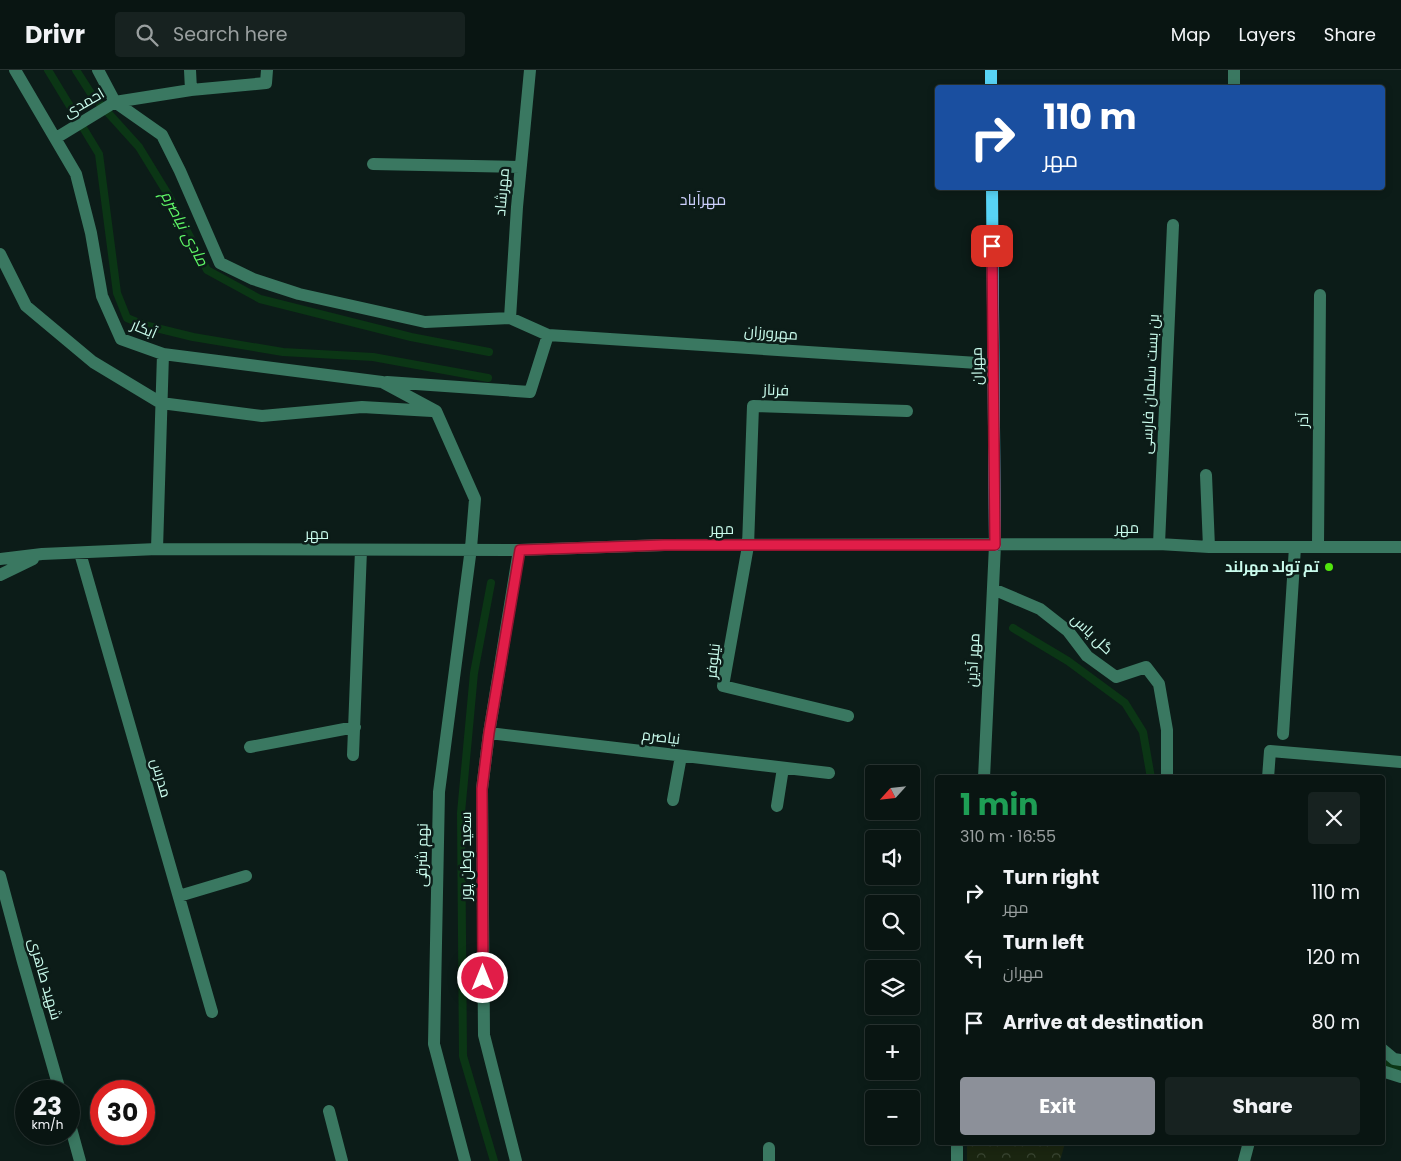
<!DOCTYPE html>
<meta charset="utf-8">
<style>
body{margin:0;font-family:Poppins,Cairo,sans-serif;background:#172220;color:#f1f3f6;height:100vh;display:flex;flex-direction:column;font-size:19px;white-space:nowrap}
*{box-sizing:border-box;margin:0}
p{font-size:16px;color:#999f9f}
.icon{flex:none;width:28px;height:28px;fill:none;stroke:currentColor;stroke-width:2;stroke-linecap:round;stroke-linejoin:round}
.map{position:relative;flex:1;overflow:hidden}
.side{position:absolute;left:935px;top:705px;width:450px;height:370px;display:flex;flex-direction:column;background:#091512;border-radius:5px;box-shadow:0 2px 8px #0003,0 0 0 1px #293432}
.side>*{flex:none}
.top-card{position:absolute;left:935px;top:15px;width:450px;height:105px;border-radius:5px;box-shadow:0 2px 8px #0003,0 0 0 1px #293432;background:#1a4fa0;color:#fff;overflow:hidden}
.needle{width:32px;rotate:243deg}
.tools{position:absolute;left:865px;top:695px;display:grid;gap:10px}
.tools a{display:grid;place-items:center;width:55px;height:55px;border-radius:5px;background:#091512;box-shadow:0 2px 8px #0003,0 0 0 1px #293432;font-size:25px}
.speed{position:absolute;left:15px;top:1010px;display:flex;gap:10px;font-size:25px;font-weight:700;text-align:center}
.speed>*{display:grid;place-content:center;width:65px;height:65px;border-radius:50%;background:#091512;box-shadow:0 2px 8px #0003,0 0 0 1px #293432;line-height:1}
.speed small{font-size:12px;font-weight:400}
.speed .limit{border:8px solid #d22;background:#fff;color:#111}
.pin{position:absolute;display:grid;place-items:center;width:42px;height:42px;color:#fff;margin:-21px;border-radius:10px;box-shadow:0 2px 8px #0006}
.me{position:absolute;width:55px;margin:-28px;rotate:0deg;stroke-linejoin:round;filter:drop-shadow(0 0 4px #0008)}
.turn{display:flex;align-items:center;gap:18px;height:105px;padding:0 25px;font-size:22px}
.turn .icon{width:65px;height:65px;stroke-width:2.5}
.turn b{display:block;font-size:35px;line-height:42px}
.round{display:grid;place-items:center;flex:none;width:52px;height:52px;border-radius:5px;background:#172220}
.head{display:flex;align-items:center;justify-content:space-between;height:85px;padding:0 25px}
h1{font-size:30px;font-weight:700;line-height:38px;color:#1e9e55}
.action{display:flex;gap:10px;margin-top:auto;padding:10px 25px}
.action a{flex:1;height:58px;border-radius:5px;background:#8c9099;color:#fff;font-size:20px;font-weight:700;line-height:58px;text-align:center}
.action a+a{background:#172220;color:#f1f3f6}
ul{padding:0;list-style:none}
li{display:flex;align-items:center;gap:15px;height:65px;padding:0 25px}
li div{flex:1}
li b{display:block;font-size:19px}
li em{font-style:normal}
header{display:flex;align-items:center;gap:30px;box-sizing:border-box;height:70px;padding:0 25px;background:#091512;border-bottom:1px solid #293432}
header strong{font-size:24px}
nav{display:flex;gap:28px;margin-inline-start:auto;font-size:18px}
.search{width:350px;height:45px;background:#172220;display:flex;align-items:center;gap:12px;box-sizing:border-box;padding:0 18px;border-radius:5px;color:#999f9f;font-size:19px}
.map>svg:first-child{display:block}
.park{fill:url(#park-crowns)}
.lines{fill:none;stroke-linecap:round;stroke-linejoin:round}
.stream{stroke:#0b3615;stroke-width:8}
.minor{stroke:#3a7861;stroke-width:12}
.major{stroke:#58d4f6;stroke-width:12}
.route-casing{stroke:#92132f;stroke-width:12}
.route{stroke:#e11d48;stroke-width:9}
.poi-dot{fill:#51e50d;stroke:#0c1c18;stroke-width:2}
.labels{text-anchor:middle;stroke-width:5;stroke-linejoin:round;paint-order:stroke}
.street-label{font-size:15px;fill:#cafced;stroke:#0c1c18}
.poi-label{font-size:15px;font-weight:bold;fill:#cafced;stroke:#0c1c18;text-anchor:end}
.neighbourhood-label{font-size:16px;fill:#cccffc;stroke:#0c1c18}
.water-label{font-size:16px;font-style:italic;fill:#5ef666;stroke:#0c1c18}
</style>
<header>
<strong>Drivr</strong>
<div class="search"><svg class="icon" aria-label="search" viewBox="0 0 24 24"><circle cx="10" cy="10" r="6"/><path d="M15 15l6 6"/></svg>Search here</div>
<nav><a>Map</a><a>Layers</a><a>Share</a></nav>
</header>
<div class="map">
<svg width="1401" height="1091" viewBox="0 0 1401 1091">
<defs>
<pattern id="park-crowns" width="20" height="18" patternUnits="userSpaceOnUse" patternTransform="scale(1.25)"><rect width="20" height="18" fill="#1a2510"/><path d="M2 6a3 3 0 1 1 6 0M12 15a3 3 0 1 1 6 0" fill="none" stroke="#3a4633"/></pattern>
</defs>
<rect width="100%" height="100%" fill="#0c1c18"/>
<path class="park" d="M967,1073V1072L1065,1073L1060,1091H967Z"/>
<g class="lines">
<path class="stream" d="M48,0L99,84L117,223L127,248L144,255L193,267L283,282L373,287L488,308
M76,0L92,25L139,77L169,126L207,200L260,229L411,267L489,282
M491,513L474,603L461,743L463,986L494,1091
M1013,558L1068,591L1125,633L1143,662L1151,708
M1382,991L1401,997"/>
<path class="minor" d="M15,0L76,104L91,163L102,226L121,269L163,284L382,312L436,341L475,429L471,478L439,722L434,974L465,1091
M98,0L115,32L162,65L180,101L220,193L253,209L299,224L425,252L510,248L548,265L993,294
M190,0L191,20
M1234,18V0
M56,68L115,32L191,20L266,13L267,0
M373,94L520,97
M0,184L26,236L93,292L161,333L262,346L362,337L432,341
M510,248L517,137L530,0
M387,312L530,322L548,265
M1206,405L1209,477
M1159,474L1173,155
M1318,476L1320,225
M157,479L163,284
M80,483L212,942
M0,489L42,484L157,479L519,480L665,475L1159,474L1209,477H1401
M0,505L33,489
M993,519L1040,539L1068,561L1087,586L1116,607L1146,597L1159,614L1167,660V708
M848,646L723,616L748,476L753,336L907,341
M489,663L829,703
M1283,664L1295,477
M250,677L355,657
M353,685L361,480
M984,708L995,475
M1268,708L1270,681L1401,692
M673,730L681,686
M777,736L783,698
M0,806L23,892L60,1021
M179,826L246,806
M1382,979L1394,989L1401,990
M1382,1001L1401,1007
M329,1041L342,1091
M69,1051L80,1091
M516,1091L484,965L482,719L489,663L519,480
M769,1091V1078
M957,1091V1077
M1244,1091L1249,1072"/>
<path class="major" d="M991,0V18
M992,118L995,475"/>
</g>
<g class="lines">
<g class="route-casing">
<path id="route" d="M483,908L482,719L489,663L520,480L664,475H995L992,176"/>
</g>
<use href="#route" class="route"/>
</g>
<circle class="poi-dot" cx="1329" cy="497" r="5"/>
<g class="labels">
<g class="street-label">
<text transform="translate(84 33) rotate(-30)" y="5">احمدی</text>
<text transform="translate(502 122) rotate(-85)" y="5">مهرشاد</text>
<text transform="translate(144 259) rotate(23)" y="5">آبکار</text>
<text transform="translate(771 263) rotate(4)" y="5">مهرورزان</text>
<text transform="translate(977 296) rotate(-91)" y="5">مهران</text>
<text transform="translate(1150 314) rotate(-87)" y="5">بن بست سلمان فارسی</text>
<text transform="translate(776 320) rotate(2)" y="5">فرناز</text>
<text transform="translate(1303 350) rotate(-89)" y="5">آذر</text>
<text x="1127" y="463">مهر</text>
<text x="722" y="464">مهر</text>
<text x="317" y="469">مهر</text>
<text transform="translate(1092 564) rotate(44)" y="5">گل یاس</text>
<text transform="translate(973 590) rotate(-87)" y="5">مهر آذین</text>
<text transform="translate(713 591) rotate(-84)" y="5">نیلوفر</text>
<text transform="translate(661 667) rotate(7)" y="5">نیاصرم</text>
<text transform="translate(161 708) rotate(74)" y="5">مدرس</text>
<text transform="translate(422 785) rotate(-89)" y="5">نهم شرقی</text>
<text transform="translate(466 786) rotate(-90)" y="5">سعید وطن پور</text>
<text transform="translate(45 909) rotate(74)" y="5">شهید طاهری</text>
</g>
<g class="poi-label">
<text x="1319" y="502">تم تولد مهرلند</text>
</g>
<g class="neighbourhood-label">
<text x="703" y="135">مهرآباد</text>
</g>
<g class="water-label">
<text transform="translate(185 158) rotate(62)" y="6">مادی نیاصرم</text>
</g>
</g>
</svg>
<div class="tools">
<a><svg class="needle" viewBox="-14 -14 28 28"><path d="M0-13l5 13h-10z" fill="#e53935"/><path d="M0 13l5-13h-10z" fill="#999f9f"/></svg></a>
<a><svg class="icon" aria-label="sound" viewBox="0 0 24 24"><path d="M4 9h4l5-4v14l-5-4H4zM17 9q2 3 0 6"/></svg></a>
<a><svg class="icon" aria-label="search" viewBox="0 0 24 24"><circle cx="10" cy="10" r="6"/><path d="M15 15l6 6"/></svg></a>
<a><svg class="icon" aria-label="layers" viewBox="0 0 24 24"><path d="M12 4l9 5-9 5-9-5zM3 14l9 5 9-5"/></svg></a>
<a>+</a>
<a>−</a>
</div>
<div class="speed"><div>23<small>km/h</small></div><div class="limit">30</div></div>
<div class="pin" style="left:992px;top:176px;background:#d93025"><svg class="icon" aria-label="arrive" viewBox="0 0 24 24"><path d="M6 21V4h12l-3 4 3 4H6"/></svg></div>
<svg class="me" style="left:483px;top:908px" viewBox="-20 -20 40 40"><circle r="17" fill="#e11d48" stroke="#fff" stroke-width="3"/><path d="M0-11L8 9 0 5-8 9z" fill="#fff"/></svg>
<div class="top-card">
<div class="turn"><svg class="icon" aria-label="right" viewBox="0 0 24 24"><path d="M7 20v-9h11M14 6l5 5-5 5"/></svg><div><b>110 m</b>مهر</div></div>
</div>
<section class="side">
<div class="head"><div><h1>1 min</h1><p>310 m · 16:55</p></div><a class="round"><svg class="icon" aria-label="close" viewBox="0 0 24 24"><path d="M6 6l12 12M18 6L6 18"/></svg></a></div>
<ul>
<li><svg class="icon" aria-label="right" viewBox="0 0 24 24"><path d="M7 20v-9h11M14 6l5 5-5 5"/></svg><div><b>Turn right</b><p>مهر</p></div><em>110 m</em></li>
<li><svg class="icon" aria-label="left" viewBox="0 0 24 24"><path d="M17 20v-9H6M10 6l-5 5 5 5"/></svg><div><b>Turn left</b><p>مهران</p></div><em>120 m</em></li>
<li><svg class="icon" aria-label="arrive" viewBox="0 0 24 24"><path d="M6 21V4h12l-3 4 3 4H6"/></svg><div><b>Arrive at destination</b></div><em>80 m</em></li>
</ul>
<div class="action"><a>Exit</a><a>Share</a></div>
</section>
</div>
